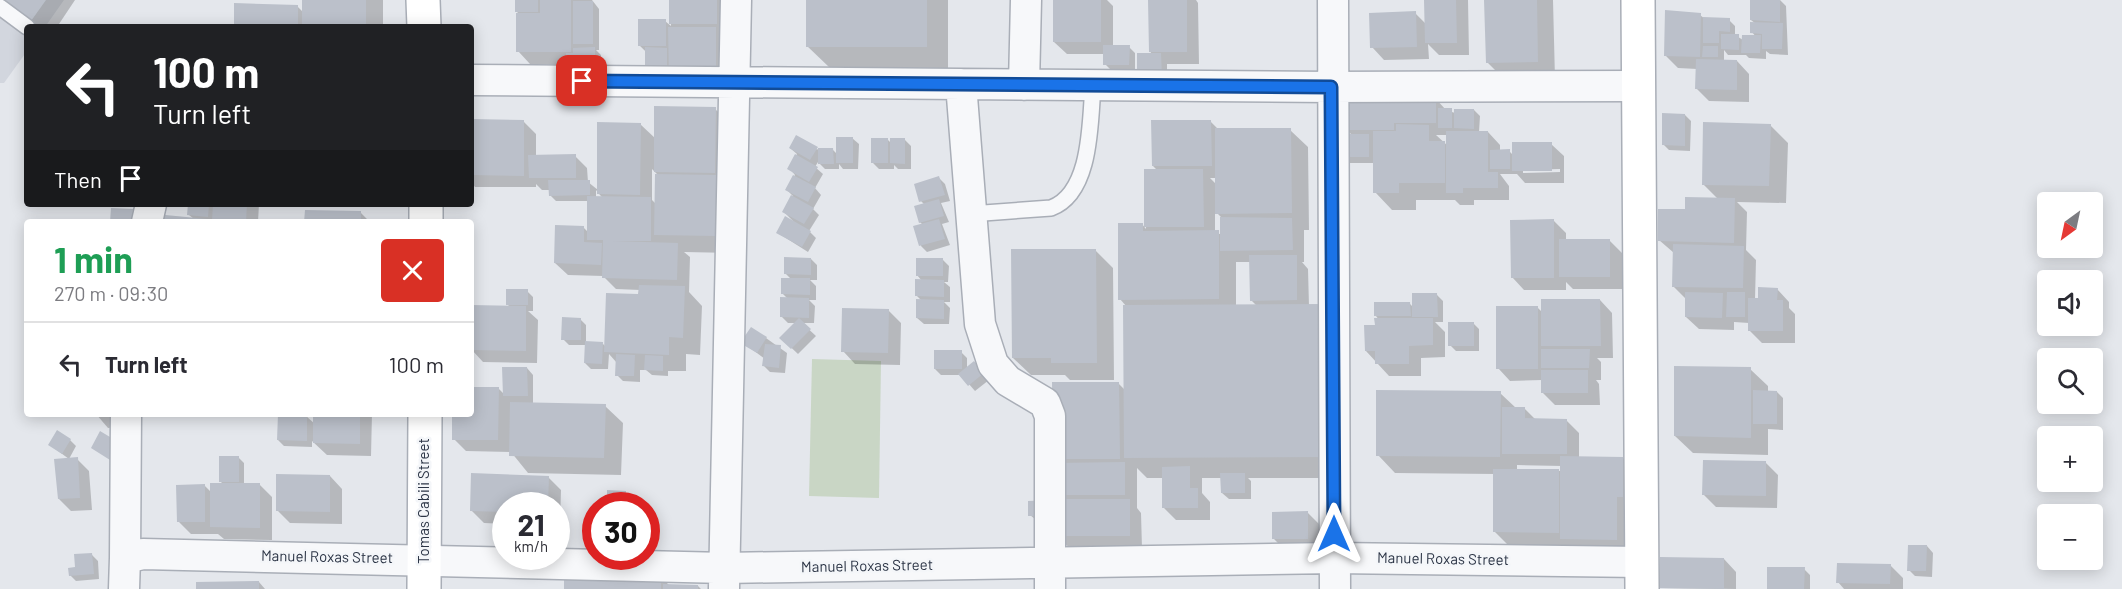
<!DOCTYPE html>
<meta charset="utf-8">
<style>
body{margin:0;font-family:Barlow,sans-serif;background:#f7f7f7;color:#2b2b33;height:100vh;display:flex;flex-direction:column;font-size:22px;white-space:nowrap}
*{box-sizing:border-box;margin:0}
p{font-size:20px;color:#7c7c81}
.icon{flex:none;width:33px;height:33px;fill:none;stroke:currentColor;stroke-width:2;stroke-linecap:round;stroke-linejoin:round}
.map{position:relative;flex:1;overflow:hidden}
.side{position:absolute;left:24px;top:219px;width:450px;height:198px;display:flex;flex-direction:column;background:#fff;border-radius:6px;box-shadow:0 3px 15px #0003}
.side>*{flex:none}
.top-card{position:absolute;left:24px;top:24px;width:450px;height:183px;border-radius:6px;box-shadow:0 3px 15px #0003;background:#202124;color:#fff;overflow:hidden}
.needle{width:39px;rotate:213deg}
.buttons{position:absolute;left:2037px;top:192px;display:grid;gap:12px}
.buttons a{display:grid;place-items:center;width:66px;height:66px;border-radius:6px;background:#fff;box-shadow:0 3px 15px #0003;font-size:30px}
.speed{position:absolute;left:492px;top:492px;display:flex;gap:12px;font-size:30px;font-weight:700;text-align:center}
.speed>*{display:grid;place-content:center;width:78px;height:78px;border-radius:50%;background:#fff;box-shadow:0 3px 15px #0003;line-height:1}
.speed small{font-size:15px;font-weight:400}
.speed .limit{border:9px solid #d22;background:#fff;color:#111}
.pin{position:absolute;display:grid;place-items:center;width:51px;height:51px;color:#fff;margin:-26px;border-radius:12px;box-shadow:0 3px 9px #0006}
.me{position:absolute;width:66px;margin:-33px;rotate:0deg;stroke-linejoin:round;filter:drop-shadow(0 0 4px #0008)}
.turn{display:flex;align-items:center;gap:21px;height:126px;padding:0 30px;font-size:27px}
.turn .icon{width:78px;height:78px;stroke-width:2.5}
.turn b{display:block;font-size:42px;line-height:51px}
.then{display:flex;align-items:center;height:57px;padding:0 30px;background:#0003;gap:12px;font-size:22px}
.round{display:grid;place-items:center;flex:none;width:63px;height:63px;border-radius:6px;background:#f7f7f7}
.headline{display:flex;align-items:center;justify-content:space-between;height:102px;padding:0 30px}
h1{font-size:36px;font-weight:700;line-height:45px;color:#1e9e55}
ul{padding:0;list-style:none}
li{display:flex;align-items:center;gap:18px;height:84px;padding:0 30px;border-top:2px solid #e1e1e2}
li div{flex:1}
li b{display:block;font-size:22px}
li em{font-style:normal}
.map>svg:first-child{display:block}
.built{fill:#d2d6de}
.green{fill:#c9d6c5}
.shadow{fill:#0003;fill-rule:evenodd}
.building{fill:#bbc0ca}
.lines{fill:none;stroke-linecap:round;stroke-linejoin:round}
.lane-casing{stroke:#a9aeb7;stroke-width:18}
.street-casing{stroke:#a9aeb7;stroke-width:33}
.secondary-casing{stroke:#a9aeb7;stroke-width:36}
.lane{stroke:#f7f8fa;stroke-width:15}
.street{stroke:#f7f8fa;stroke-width:30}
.secondary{stroke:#fff;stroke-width:33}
.route-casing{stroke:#114b97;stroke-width:15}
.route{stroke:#1a73e8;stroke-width:10}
.labels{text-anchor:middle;stroke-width:5;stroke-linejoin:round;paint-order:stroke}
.street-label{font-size:15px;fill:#2b3445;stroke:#f4f6f9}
</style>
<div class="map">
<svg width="2122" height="589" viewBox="0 0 2122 589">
<rect width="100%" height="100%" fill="#e4e7ec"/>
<path class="built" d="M0,0H64L45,27H27V51L4,83H0Z"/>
<path class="green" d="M812,359L881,361L879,498L809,496Z"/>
<path class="shadow" d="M0,0H75L57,27H34Z
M304,0H383V27H236L297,6L304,13Z
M512,0H592L599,9V50H596L601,55V73L568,64H530L518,51L520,15L517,12V0Z
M671,0H729L728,89L683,88L639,45L665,21L671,26Z
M807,0H948V68L829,67L807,46Z
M1054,0H1107L1113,6V47H1129L1135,53V70H1111L1105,64L1104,54H1067L1054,42Z
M1150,0H1196L1198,3L1199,64H1167V82L1150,51Z
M1426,0H1468L1469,55H1439L1428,44L1429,59L1384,60L1372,47L1415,13L1426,24Z
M1486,0H1553L1555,79L1505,80L1487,62Z
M1752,0H1780L1786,6L1788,55L1770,54L1766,51V59L1749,58L1746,55H1728L1724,50V61H1737L1749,74V102L1709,101L1696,88L1697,69L1678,68L1666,56L1700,15L1705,19L1729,20L1735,26V35L1743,40L1756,37L1752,32L1756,24L1751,20Z
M1436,99L1446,110L1455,113L1474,110L1480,116L1479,132H1488L1500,145V151H1509L1513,155L1551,144L1564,156V183H1525L1517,174H1500L1509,186V200H1474V205H1460L1455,200H1416V210H1392L1375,192V163H1348L1342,156L1352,135L1346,129ZM1436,135H1448V146ZM1560,169V172L1523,173V170Z
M715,109L733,126V253L684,252L690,257L689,292L702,306L700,355L686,354V371H668V376L652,375L646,370H640V382L623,381L617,375V363L609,354L608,369H591L585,363L586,345H569L563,339L580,319L586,325V343L603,344L606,347L640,296V290L616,289L603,276L568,275L555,263L583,227L588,232L589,201H556L550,195V190H542L536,184V187H475L471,182V121L524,122L536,134V156H575L587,168L588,182L598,190L640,124L656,139ZM652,169L659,176L656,204L652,200ZM596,190L600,195L603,198H596Z
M1685,115L1691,121L1690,151L1669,150L1663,144Z
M1210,121L1219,130H1290L1308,147L1309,230H1304V262H1302L1308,269L1309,306L1349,478H1248L1251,481V499H1229L1222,493V478H1202V493L1210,502V520H1176L1164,508V478H1147L1137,468V508L1141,513L1142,548H1070L1030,515L1055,464L1118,383L1125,390L1126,306L1120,299L1142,224L1146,229L1145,171H1158L1153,166ZM1210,178H1217V185ZM1215,211L1222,218V235L1215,232ZM1236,262H1251V300L1257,306H1236Z
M1770,125L1788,143L1786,203L1737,202L1747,212L1746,250L1756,260L1755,300L1777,289L1789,302V308L1795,314V343H1762L1749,330V323L1734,322V330L1699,329L1686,317V299L1673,286L1674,253L1659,240L1686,211L1718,199L1703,184Z
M852,138L859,144L858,169H843L839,164V169H825L818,162L815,167L823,174L815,188L821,195L813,209L819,215L809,231L816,238L808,252L778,233L793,221L784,212L793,196L786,189L795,175L789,168L797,154L790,148L833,150L837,154Z
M888,140L892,144L905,140L911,146V169H898L894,165V169H879L873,163Z
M939,178L945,184L950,201L941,203L949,222L942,224L950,245L927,252L921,246L923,225L920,222L924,204L921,201Z
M190,204H210L214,208L215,204H259L258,222H156L194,219L189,215Z
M361,213L370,222H306Z
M1554,221L1566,233V241L1609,240L1622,253V289H1573L1566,282V290H1524L1512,277Z
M1095,250L1113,268L1114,380H1070L1065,375H1031L1013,358Z
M811,259L817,265V280H810L816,286V300H809L815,306L814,323H802L816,336L798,354L781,338L796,323H788L782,317L788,299L782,293L791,279L785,273Z
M943,260L949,266L948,282H944L950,287V302H944L950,308L949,324H924L917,318L922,301L916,295L922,281L917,275Z
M527,291L533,297V311H528L538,320L537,363L483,362L471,349L510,307L507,304Z
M1437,295L1443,301V322H1435L1445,332V357L1421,358V376H1389L1366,351L1379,320L1376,316L1410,304L1414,308Z
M1600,300L1612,313L1613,358H1597L1601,362V380H1596L1599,384L1600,405H1555L1542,392V380L1510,381L1498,368L1537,307L1542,312Z
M888,310L901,323L900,365L855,364L843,351Z
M1473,323L1479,329V351H1456L1450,345Z
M766,338L787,353L785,373L770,372L764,366L765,359L742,342Z
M961,352L967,358V369L974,363L989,380L975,391L961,375H941L935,369Z
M527,368L533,375V404L605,406L623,423L621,475L528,473L511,452L466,451L454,439V414H471V388H498L504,394Z
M1750,369L1768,386V392H1777L1783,398V430L1768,429V455L1693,453L1675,436Z
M1500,393L1516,408H1524L1536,420H1566L1579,433V458H1623L1640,476L1634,557L1512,549L1494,531V474L1395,473L1378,455ZM1517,465L1562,466V471L1517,470Z
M96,414H130L132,426L108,428Z
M256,414L306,416L315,424V414H372L371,456L327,455L312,441V447L284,446L278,440L279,416Z
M70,440L76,446L69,459L50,445Z
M238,457L244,463V484H259L272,497V540L224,539L218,534H191L179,522L204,485L211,492L223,484L220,481Z
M77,459L89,471L92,510L71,511L59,499Z
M1765,462L1778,475L1777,508L1716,507L1704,495Z
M330,476L342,489V524L290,523L278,511Z
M548,477L561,490L560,526L556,525V506H506V524L484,523L471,510Z
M626,493L632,499L631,506H608Z
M1308,513L1320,525V551H1286L1274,539Z
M1927,546L1933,553L1932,577L1915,576L1909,570Z
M92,555L98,561L99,579L76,581L70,575Z
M1724,559L1736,572V589L1661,588Z
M1890,565L1903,578V589H1844L1838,582Z
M1804,569L1810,575V589H1768Z
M660,576L670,586H698L701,589H566Z
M259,582L265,589H197Z"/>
<path class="building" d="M1,0H46L31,21Z
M302,0H366V27H302Z
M515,0H538V12H515Z
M540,0H571V52H516V13H540Z
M669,0H717V24H669Z
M806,0H927V47H806Z
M1053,0H1101V42H1053Z
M1148,0H1187V52H1149Z
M1424,0H1456L1457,43H1425Z
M1484,0H1537L1538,62L1486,63Z
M1750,0H1780V22L1750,20Z
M573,1H593V44H573Z
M234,3L298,5V27H234Z
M1665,10L1701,13L1700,57L1664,56Z
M1416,11L1417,47L1370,48L1369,13Z
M1703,17L1730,18V32L1719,31V43H1703Z
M638,19H666V46H638Z
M1750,22L1783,23L1782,49H1762V34L1750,33Z
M668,27H716V77H669Z
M1721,34H1739V50L1721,49Z
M1742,35H1761L1760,53H1741Z
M1103,45H1130L1129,65H1103Z
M1703,46H1718V57H1702Z
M595,47V68H566V53H573V48Z
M645,47L667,48V67H645Z
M1137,53H1161L1162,77H1137Z
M1696,59L1737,60V90L1695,89Z
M1377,97L1436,98V123H1394V130H1344V103H1376Z
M654,106L716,107L715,173L654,172Z
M1438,108H1452V128H1438Z
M1454,109H1474V129L1454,128Z
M1662,113L1685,114V146L1662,145Z
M471,119L524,120V176L471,175Z
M1151,120H1211L1212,166H1152Z
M597,122L641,123L640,195L597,194Z
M1703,122L1771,124L1769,186L1702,185Z
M1396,124L1429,125V141H1445V183H1399V193H1373V131H1396Z
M1215,128H1291L1292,213L1215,214Z
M1446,131H1488V172H1498V188H1463V193H1446Z
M1340,134H1369V157H1340Z
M796,135L818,147L810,160L789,148Z
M836,137H853V163H836Z
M871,138H888V163H871Z
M890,138H905V164L890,163Z
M1512,142H1552V171H1512Z
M818,148H833L834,164H818Z
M1510,149V169H1490V150Z
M576,154V178H529L528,155Z
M795,154L818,167L809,182L787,169Z
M1144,169H1203L1204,227H1144Z
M655,174L717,175L716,236L654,235Z
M793,175L816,187L808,202L785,190Z
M939,176L945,195L919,202L914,184Z
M548,180H590V195L549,196Z
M791,195L814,208L804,224L782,212Z
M587,196L651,197V241H613L678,243L677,280L602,278L603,240H587Z
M1685,197L1735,198L1734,243L1658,241V209H1685Z
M939,199L944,216L919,223L914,206Z
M188,204H209L208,217L187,215Z
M213,204H247L246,222L212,220Z
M111,208L133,209L132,222H110Z
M305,210L361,211V222H304Z
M155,214L207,219V222H154Z
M785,216L811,231L802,247L776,233Z
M1220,217L1292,218L1293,250L1220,251Z
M939,219L945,239L919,246L913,226Z
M1554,219V278H1511L1510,220Z
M1118,223H1143V231L1219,230V299L1118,300Z
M555,225L584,226V242L602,243L601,265L554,263Z
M1559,239H1610V277H1559Z
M1673,244L1744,246L1743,288L1672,287Z
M1011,249H1096L1097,363H1051V358H1012Z
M1249,255H1297V300L1250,301Z
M784,257L811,258V275L784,274Z
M916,258H943V276H916Z
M781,278H810V295L781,294Z
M915,279L944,280V297L915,296Z
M639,285L685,286L683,338L669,337V355L604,352L606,293L638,294Z
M1758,287L1778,288L1777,300H1783V331H1748V298H1758Z
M506,289H528V305H506Z
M1685,292L1723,293L1722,318L1685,317Z
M1727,292H1745V317H1726Z
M1412,293H1437L1438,317H1412Z
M780,297L809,298V318L780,317Z
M916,299L944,300V319L916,318Z
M1541,299H1600L1601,346H1541Z
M1374,302H1410L1411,316H1374Z
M1326,304L1328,457L1124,458L1123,305Z
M471,305L526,306V351L471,350Z
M1496,306H1538V369H1496Z
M842,308L889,309L888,353L841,352Z
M562,317L581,318V340H561Z
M799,318L811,329L791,349L779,338Z
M1374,318H1433V345L1409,346V364H1375V351H1365L1364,325H1375Z
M1448,322H1474V346H1448Z
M751,327L767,337L757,353L740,343Z
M585,341L603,342L602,364L584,363Z
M765,344L781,345L779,368L762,366Z
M1541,349H1590L1589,368H1541Z
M934,350H962V369H934Z
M616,354L635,355L634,376H615Z
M645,355L663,356V371L644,370Z
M974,361L984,373L968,386L958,374Z
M1674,366L1751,367V438L1674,436Z
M502,367H527L528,396H503Z
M1541,370H1588V393H1541Z
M1052,382H1119L1120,459H1053Z
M471,387H499L498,440H452V414H471Z
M1376,390L1501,391L1500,457L1376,456Z
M1753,390L1777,391V424H1753Z
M510,402L606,404L604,458L509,456Z
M1502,407H1525V418L1567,419V454H1502Z
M278,414H307V441L277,440Z
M313,414H360V444L313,443Z
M57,430L71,439L62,454L48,445Z
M100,431L120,443L110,460L91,448Z
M219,456H239V482H219Z
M1560,456L1623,457V497H1617V540L1560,539Z
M78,457L80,498L58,499L54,459Z
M1703,460L1766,461V496L1702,495Z
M1125,462V495H1054V463Z
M1190,466V488H1198V508H1162V467Z
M1493,469H1559V533L1493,532Z
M471,473L549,476L548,506H506V512L470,511Z
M1220,473H1245V493H1221Z
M276,474L330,475V512L276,511Z
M210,483H260V528L210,527Z
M205,484V522H177L176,485Z
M607,490L626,491V506H607Z
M1056,499H1130V536H1056Z
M1049,500V516H1028V501Z
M1308,511V539H1272V512Z
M1908,545H1927L1926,571H1907Z
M92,553L94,574L69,576L68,568L75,567L74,554Z
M1660,557L1724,558V589L1659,588Z
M1837,563L1891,564L1890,584L1836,583Z
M1767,567H1805L1804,589H1767Z
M564,573L661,575V589H564Z
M259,581V589H196V582Z
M663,584L698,585V589H663Z"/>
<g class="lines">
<g class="lane-casing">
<path id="lane" d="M0,7L27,27
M970,214L1051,208C1092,193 1090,121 1093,85"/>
</g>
<g class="street-casing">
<path id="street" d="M1333,0L1335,589
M471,80L1331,87L1638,86
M961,84L980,324L993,364L1008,381L1045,403L1050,416V589
M1024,85L1026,0
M147,222L151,204
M125,558L126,414
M724,588L736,0
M124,589L125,558L143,554L725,568L1335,558L1641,562"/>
</g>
<g class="secondary-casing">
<path id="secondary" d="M423,0L424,27
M1638,0L1642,589
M426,222V204
M424,589L425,414"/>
</g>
<use href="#lane" class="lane"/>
<use href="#street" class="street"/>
<use href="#secondary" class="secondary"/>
</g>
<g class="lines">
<g class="route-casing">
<path id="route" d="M582,81L1331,87L1334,534"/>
</g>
<use href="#route" class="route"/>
</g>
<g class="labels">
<g class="street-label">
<text transform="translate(424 501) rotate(-90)" y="5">Tomas Cabili Street</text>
<text transform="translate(327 557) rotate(1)" y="5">Manuel Roxas Street</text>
<text transform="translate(1443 559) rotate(1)" y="5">Manuel Roxas Street</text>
<text transform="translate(867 566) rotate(-1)" y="5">Manuel Roxas Street</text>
</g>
</g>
</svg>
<div class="buttons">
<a><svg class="needle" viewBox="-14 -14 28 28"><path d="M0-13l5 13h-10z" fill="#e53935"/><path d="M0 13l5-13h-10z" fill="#7c7c81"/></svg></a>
<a><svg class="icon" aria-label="sound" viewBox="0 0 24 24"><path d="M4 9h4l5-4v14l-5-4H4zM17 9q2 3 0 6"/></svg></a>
<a><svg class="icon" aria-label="search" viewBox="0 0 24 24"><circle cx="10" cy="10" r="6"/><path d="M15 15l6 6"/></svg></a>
<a>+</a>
<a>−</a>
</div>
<div class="speed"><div>21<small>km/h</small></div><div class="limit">30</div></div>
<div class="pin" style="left:582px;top:81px;background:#d93025"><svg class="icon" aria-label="arrive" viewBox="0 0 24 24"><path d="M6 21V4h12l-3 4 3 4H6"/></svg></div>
<svg class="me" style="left:1334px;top:534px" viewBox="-20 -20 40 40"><path d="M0-17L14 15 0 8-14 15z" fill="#1a73e8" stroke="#fff" stroke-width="4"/></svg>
<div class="top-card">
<div class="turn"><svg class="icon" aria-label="left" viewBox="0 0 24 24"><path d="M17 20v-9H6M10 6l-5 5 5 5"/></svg><div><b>100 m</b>Turn left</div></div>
<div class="then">Then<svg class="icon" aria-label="arrive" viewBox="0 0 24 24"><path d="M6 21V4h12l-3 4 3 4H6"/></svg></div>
</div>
<section class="side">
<div class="headline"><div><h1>1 min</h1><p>270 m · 09:30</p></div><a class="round" style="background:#d93025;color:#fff"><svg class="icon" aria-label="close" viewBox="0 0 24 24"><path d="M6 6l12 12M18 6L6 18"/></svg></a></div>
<ul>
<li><svg class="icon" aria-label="left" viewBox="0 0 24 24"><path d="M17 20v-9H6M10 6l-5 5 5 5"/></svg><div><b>Turn left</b></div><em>100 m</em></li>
</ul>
</section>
</div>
